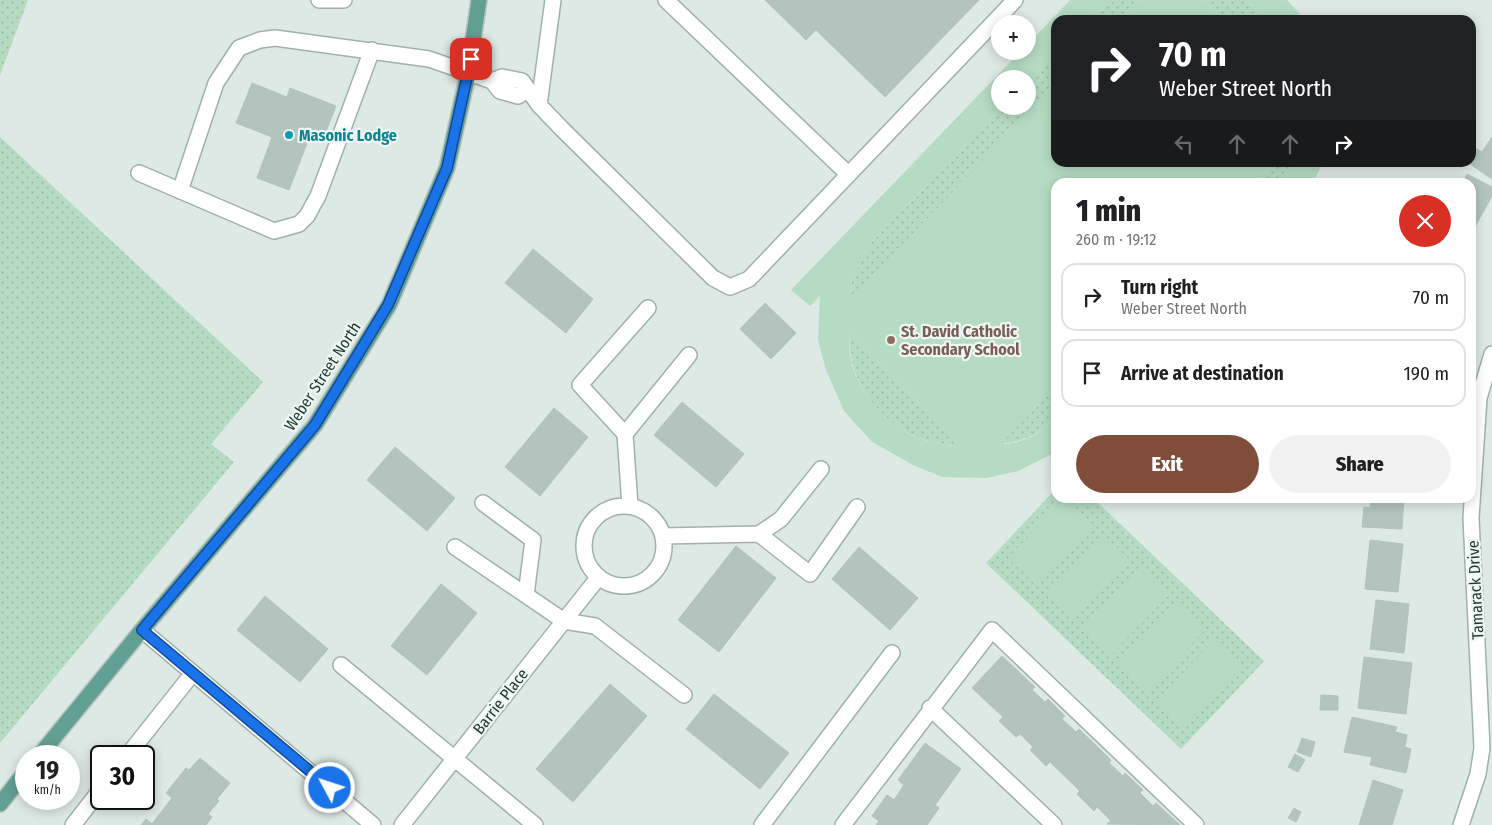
<!DOCTYPE html>
<meta charset="utf-8">
<style>
body{margin:0;font-family:"Fira Sans Condensed",sans-serif;background:#f2f2f2;color:#202124;height:100vh;display:flex;flex-direction:column;font-size:19px;white-space:nowrap}
*{box-sizing:border-box;margin:0}
p{font-size:16px;color:#757577}
.icon{flex:none;width:28px;height:28px;fill:none;stroke:currentColor;stroke-width:2;stroke-linecap:round;stroke-linejoin:round}
.map{position:relative;flex:1;overflow:hidden}
.side{position:absolute;left:1051px;top:178px;width:425px;height:325px;display:flex;flex-direction:column;background:#fff;border-radius:15px;box-shadow:0 2px 12px #0003}
.side>*{flex:none}
.top-card{position:absolute;left:1051px;top:15px;width:425px;height:152px;border-radius:15px;box-shadow:0 2px 12px #0003;background:#202124;color:#fff;overflow:hidden}
.controls{position:absolute;left:991px;top:15px;display:grid;gap:10px}
.controls a{display:grid;place-items:center;width:45px;height:45px;border-radius:50%;background:#fff;box-shadow:0 2px 12px #0003;font-size:25px}
.speed{position:absolute;left:15px;top:745px;display:flex;gap:10px;font-size:25px;font-weight:700;text-align:center}
.speed>*{display:grid;place-content:center;width:65px;height:65px;border-radius:50%;background:#fff;box-shadow:0 2px 12px #0003;line-height:1}
.speed small{font-size:12px;font-weight:400}
.speed .limit{border:2px solid #111;border-radius:8px;background:#fff;color:#111}
.pin{position:absolute;display:grid;place-items:center;width:42px;height:42px;color:#fff;margin:-21px;border-radius:10px;box-shadow:0 2px 8px #0006}
.me{position:absolute;width:55px;margin:-28px;rotate:310deg;stroke-linejoin:round;filter:drop-shadow(0 0 4px #0008)}
.turn{display:flex;align-items:center;gap:18px;height:105px;padding:0 25px;font-size:22px}
.turn .icon{width:65px;height:65px;stroke-width:2.5}
.turn b{display:block;font-size:35px;line-height:42px}
.lanes{display:flex;align-items:center;height:48px;padding:0 25px;background:#0003;justify-content:center;gap:25px;direction:ltr}
.lanes .off{opacity:.35}
.round{display:grid;place-items:center;flex:none;width:52px;height:52px;border-radius:26px;background:#f2f2f2}
.head{display:flex;align-items:center;justify-content:space-between;height:85px;padding:0 25px}
h1{font-size:30px;font-weight:800;line-height:38px}
.action{display:flex;gap:10px;margin-top:auto;padding:10px 25px}
.action a{flex:1;height:58px;border-radius:30px;background:#7f4d39;color:#fff;font-size:20px;font-weight:800;line-height:58px;text-align:center}
.action a+a{background:#f2f2f2;color:#202124}
ul{padding:0;list-style:none}
li{display:flex;align-items:center;gap:15px;height:68px;margin:0 10px 8px;padding:0 15px;border:2px solid #e0e0e0;border-radius:15px}
li div{flex:1}
li b{display:block;font-size:19px}
li em{font-style:normal}
.map>svg:first-child{display:block}
.green{fill:url(#green-dots)}
.pitch{fill:#b5dbc2;fill-rule:evenodd}
.building{fill:#b3c4be;stroke:#b0c3bc}
.lines{fill:none;stroke-linecap:round;stroke-linejoin:round}
.minor-casing{stroke:#a0b1ac;stroke-width:18}
.major-casing{stroke:#bcc4c2;stroke-width:18}
.minor{stroke:#fff;stroke-width:15}
.major{stroke:#61a093;stroke-width:15}
.route-casing{stroke:#114b97;stroke-width:12}
.route{stroke:#1a73e8;stroke-width:9}
.culture-dot{fill:#0f9aa8;stroke:#edf6f2;stroke-width:2}
.education-dot{fill:#8d6e63;stroke:#edf6f2;stroke-width:2}
.labels{text-anchor:middle;stroke-width:4.5;stroke-linejoin:round;paint-order:stroke}
.culture-label{font-size:16px;font-weight:bold;fill:#0d838f;stroke:#edf6f2;text-anchor:start}
.education-label{font-size:16px;font-weight:bold;fill:#785e54;stroke:#edf6f2;text-anchor:start}
.street-label{font-size:16px;fill:#1f3933;stroke:#edf6f2}
</style>
<div class="map">
<svg width="1492" height="825" viewBox="0 0 1492 825">
<defs>
<pattern id="green-dots" width="8" height="8" patternUnits="userSpaceOnUse" patternTransform="scale(1.25)"><rect width="8" height="8" fill="#b5dbc2"/><path d="M2 2h.1M6 6h.1" fill="none" stroke="#9bbda7" stroke-width="1.8" stroke-linecap="round"/></pattern>
</defs>
<rect width="100%" height="100%" fill="#dde9e5"/>
<path class="green" d="M0,0H28L0,75Z
M1115,0H1140L1121,20H1088Z
M1203,0H1244L1271,20H1223Z
M1056,53V86L851,298L852,278L871,242L1004,106H1028V82Z
M0,137L263,382L211,444L234,462L0,743Z
M1275,163H1296L1283,182H1256Z
M850,333L962,447C947,445 931,443 917,437C876,419 846,377 850,333Z
M1056,387V418C1040,434 1023,442 1000,444Z
M1056,489V498H1093L1264,661L1181,749L986,563Z"/>
<path class="pitch" d="M1070,0H1115L1088,20H1056V53L1028,82V79H1000V106H1004L871,242L852,278L851,297L1056,86V162L1275,163L1256,182H1056V387L1001,444C1023,444 1041,433 1056,418V452L1018,471L986,478L942,477L913,465L872,442L844,411L826,370L818,340L820,296L810,306L791,290L1021,51H1028V44ZM850,333L961,446V447C946,445 930,443 916,437C879,420 843,376 850,333Z
M1140,0H1203L1223,20H1121Z
M1244,0H1287L1305,20H1271Z
M1296,163V162L1323,163L1313,182H1283Z
M1065,498L1093,525L1036,585L1008,558Z
M1103,534L1130,560L1073,620L1045,594Z
M1140,569L1168,596L1110,656L1082,629Z
M1177,605L1204,631L1147,691L1119,664Z
M1214,640L1242,667L1184,727L1157,700Z"/>
<path class="building" d="M765,0H979L885,97L816,30L806,40Z
M252,83L287,97L290,88L336,106L323,139L311,133L289,190L257,178L272,137L236,123Z
M1492,137V179L1467,162H1471V146L1482,152Z
M1467,174L1492,187V196L1472,232L1471,182H1463Z
M533,249L593,299L566,333L505,283Z
M765,303L796,333L771,359L740,329Z
M682,402L744,454L716,487L654,435Z
M554,408L588,437L540,496L505,467Z
M395,447L455,498L427,531L367,480Z
M1371,498H1404L1402,529L1362,527L1364,507L1370,508Z
M1370,540L1403,544L1398,592L1365,589Z
M736,546L776,578L719,652L678,620Z
M859,547L918,598L890,630L832,579Z
M441,584L477,613L427,675L391,646Z
M265,596L328,649L300,682L237,630Z
M1376,600L1409,604L1404,653L1370,649Z
M1002,656L1035,687L1032,690L1045,702L1048,699L1065,716L1062,719L1076,732L1079,729L1111,760L1109,763L1123,776L1125,773L1143,790L1140,793L1153,806L1156,803L1180,825L1107,824L1111,821L1097,807L1094,811L1077,794L1080,791L1050,762L1046,766L1030,750L1033,747L1020,734L1016,737L999,721L1003,717L972,688Z
M1364,657L1412,663L1406,714L1358,708Z
M610,684L647,716L573,802L536,769Z
M714,694L789,753L760,789L686,729Z
M1321,695L1338,696V710H1320Z
M1352,717L1397,727L1395,732L1407,735L1405,747L1411,749L1406,773L1370,765L1372,757L1344,752Z
M1302,738L1315,742L1311,757L1297,752Z
M925,743L961,769L935,805L939,808L927,825H876L879,821L872,816L887,795L894,800L904,785L898,780Z
M1295,754L1305,760L1298,772L1288,767Z
M200,758L230,783L217,799L219,801L208,814L212,817L206,825H141L146,819L152,824L172,798L166,793L186,768L189,770Z
M1373,780L1403,790L1392,825H1359Z
M1294,808L1301,812L1296,822L1288,818Z"/>
<g class="lines">
<g class="minor-casing">
<path id="minor" d="M319,0H344
M666,0L848,174
M492,81L502,77L522,81L539,105L562,129L713,278L730,287L749,279L1015,0
M539,105L553,0
M139,173L274,231L299,224L307,216L318,196L372,50
M180,191L216,83L239,48L260,40L275,38L429,59L492,81L500,91L518,96L527,90
M625,434L580,385L648,308
M483,503L533,540L526,595
M584 546a40 40 0 1 1 80 0a40 40 0 1 1-80 0Z
M630,506L625,434L689,355
M759,534L781,519L821,469
M663,536L759,534L810,574L857,507
M455,547L564,621L595,626L684,695
M142,630L373,825
M341,665L535,825
M930,708L1054,825
M127,756L193,673
M73,825L101,789
M402,825L598,578
M762,825L892,653
M843,825L992,630L1196,825
M1461,825L1478,774L1482,748L1471,518L1479,398L1492,354"/>
</g>
<g class="major-casing">
<path id="major" d="M39,756L142,630L315,425L389,305L447,168L468,74L479,0
M0,804L26,771"/>
</g>
<use href="#minor" class="minor"/>
<use href="#major" class="major"/>
</g>
<g class="lines">
<g class="route-casing">
<path id="route" d="M330,788L142,630L315,425L388,305L447,168L471,59"/>
</g>
<use href="#route" class="route"/>
</g>
<circle class="culture-dot" cx="289" cy="135" r="5"/>
<circle class="education-dot" cx="891" cy="340" r="5"/>
<g class="labels">
<g class="culture-label">
<text x="299" y="141">Masonic Lodge</text>
</g>
<g class="education-label">
<text x="901" y="337">St. David Catholic<tspan x="901" dy="18">Secondary School</tspan></text>
</g>
<g class="street-label">
<text transform="translate(322 376) rotate(-57)" y="6">Weber Street North</text>
<text transform="translate(1475 590) rotate(-93)" y="6">Tamarack Drive</text>
<text transform="translate(500 701) rotate(-52)" y="6">Barrie Place</text>
</g>
</g>
</svg>
<div class="controls">
<a>+</a>
<a>−</a>
</div>
<div class="speed"><div>19<small>km/h</small></div><div class="limit">30</div></div>
<div class="pin" style="left:471px;top:59px;background:#d93025"><svg class="icon" aria-label="arrive" viewBox="0 0 24 24"><path d="M6 21V4h12l-3 4 3 4H6"/></svg></div>
<svg class="me" style="left:330px;top:788px" viewBox="-20 -20 40 40"><circle r="17" fill="#1a73e8" stroke="#fff" stroke-width="3"/><path d="M0-11L8 9 0 5-8 9z" fill="#fff"/></svg>
<div class="top-card">
<div class="turn"><svg class="icon" aria-label="right" viewBox="0 0 24 24"><path d="M7 20v-9h11M14 6l5 5-5 5"/></svg><div><b>70 m</b>Weber Street North</div></div>
<div class="lanes"><svg class="icon off" aria-label="left" viewBox="0 0 24 24"><path d="M17 20v-9H6M10 6l-5 5 5 5"/></svg><svg class="icon off" aria-label="ahead" viewBox="0 0 24 24"><path d="M12 20V5M6 11l6-6 6 6"/></svg><svg class="icon off" aria-label="ahead" viewBox="0 0 24 24"><path d="M12 20V5M6 11l6-6 6 6"/></svg><svg class="icon" aria-label="right" viewBox="0 0 24 24"><path d="M7 20v-9h11M14 6l5 5-5 5"/></svg></div>
</div>
<section class="side">
<div class="head"><div><h1>1 min</h1><p>260 m · 19:12</p></div><a class="round" style="background:#d93025;color:#fff"><svg class="icon" aria-label="close" viewBox="0 0 24 24"><path d="M6 6l12 12M18 6L6 18"/></svg></a></div>
<ul>
<li><svg class="icon" aria-label="right" viewBox="0 0 24 24"><path d="M7 20v-9h11M14 6l5 5-5 5"/></svg><div><b>Turn right</b><p>Weber Street North</p></div><em>70 m</em></li>
<li><svg class="icon" aria-label="arrive" viewBox="0 0 24 24"><path d="M6 21V4h12l-3 4 3 4H6"/></svg><div><b>Arrive at destination</b></div><em>190 m</em></li>
</ul>
<div class="action"><a>Exit</a><a>Share</a></div>
</section>
</div>
